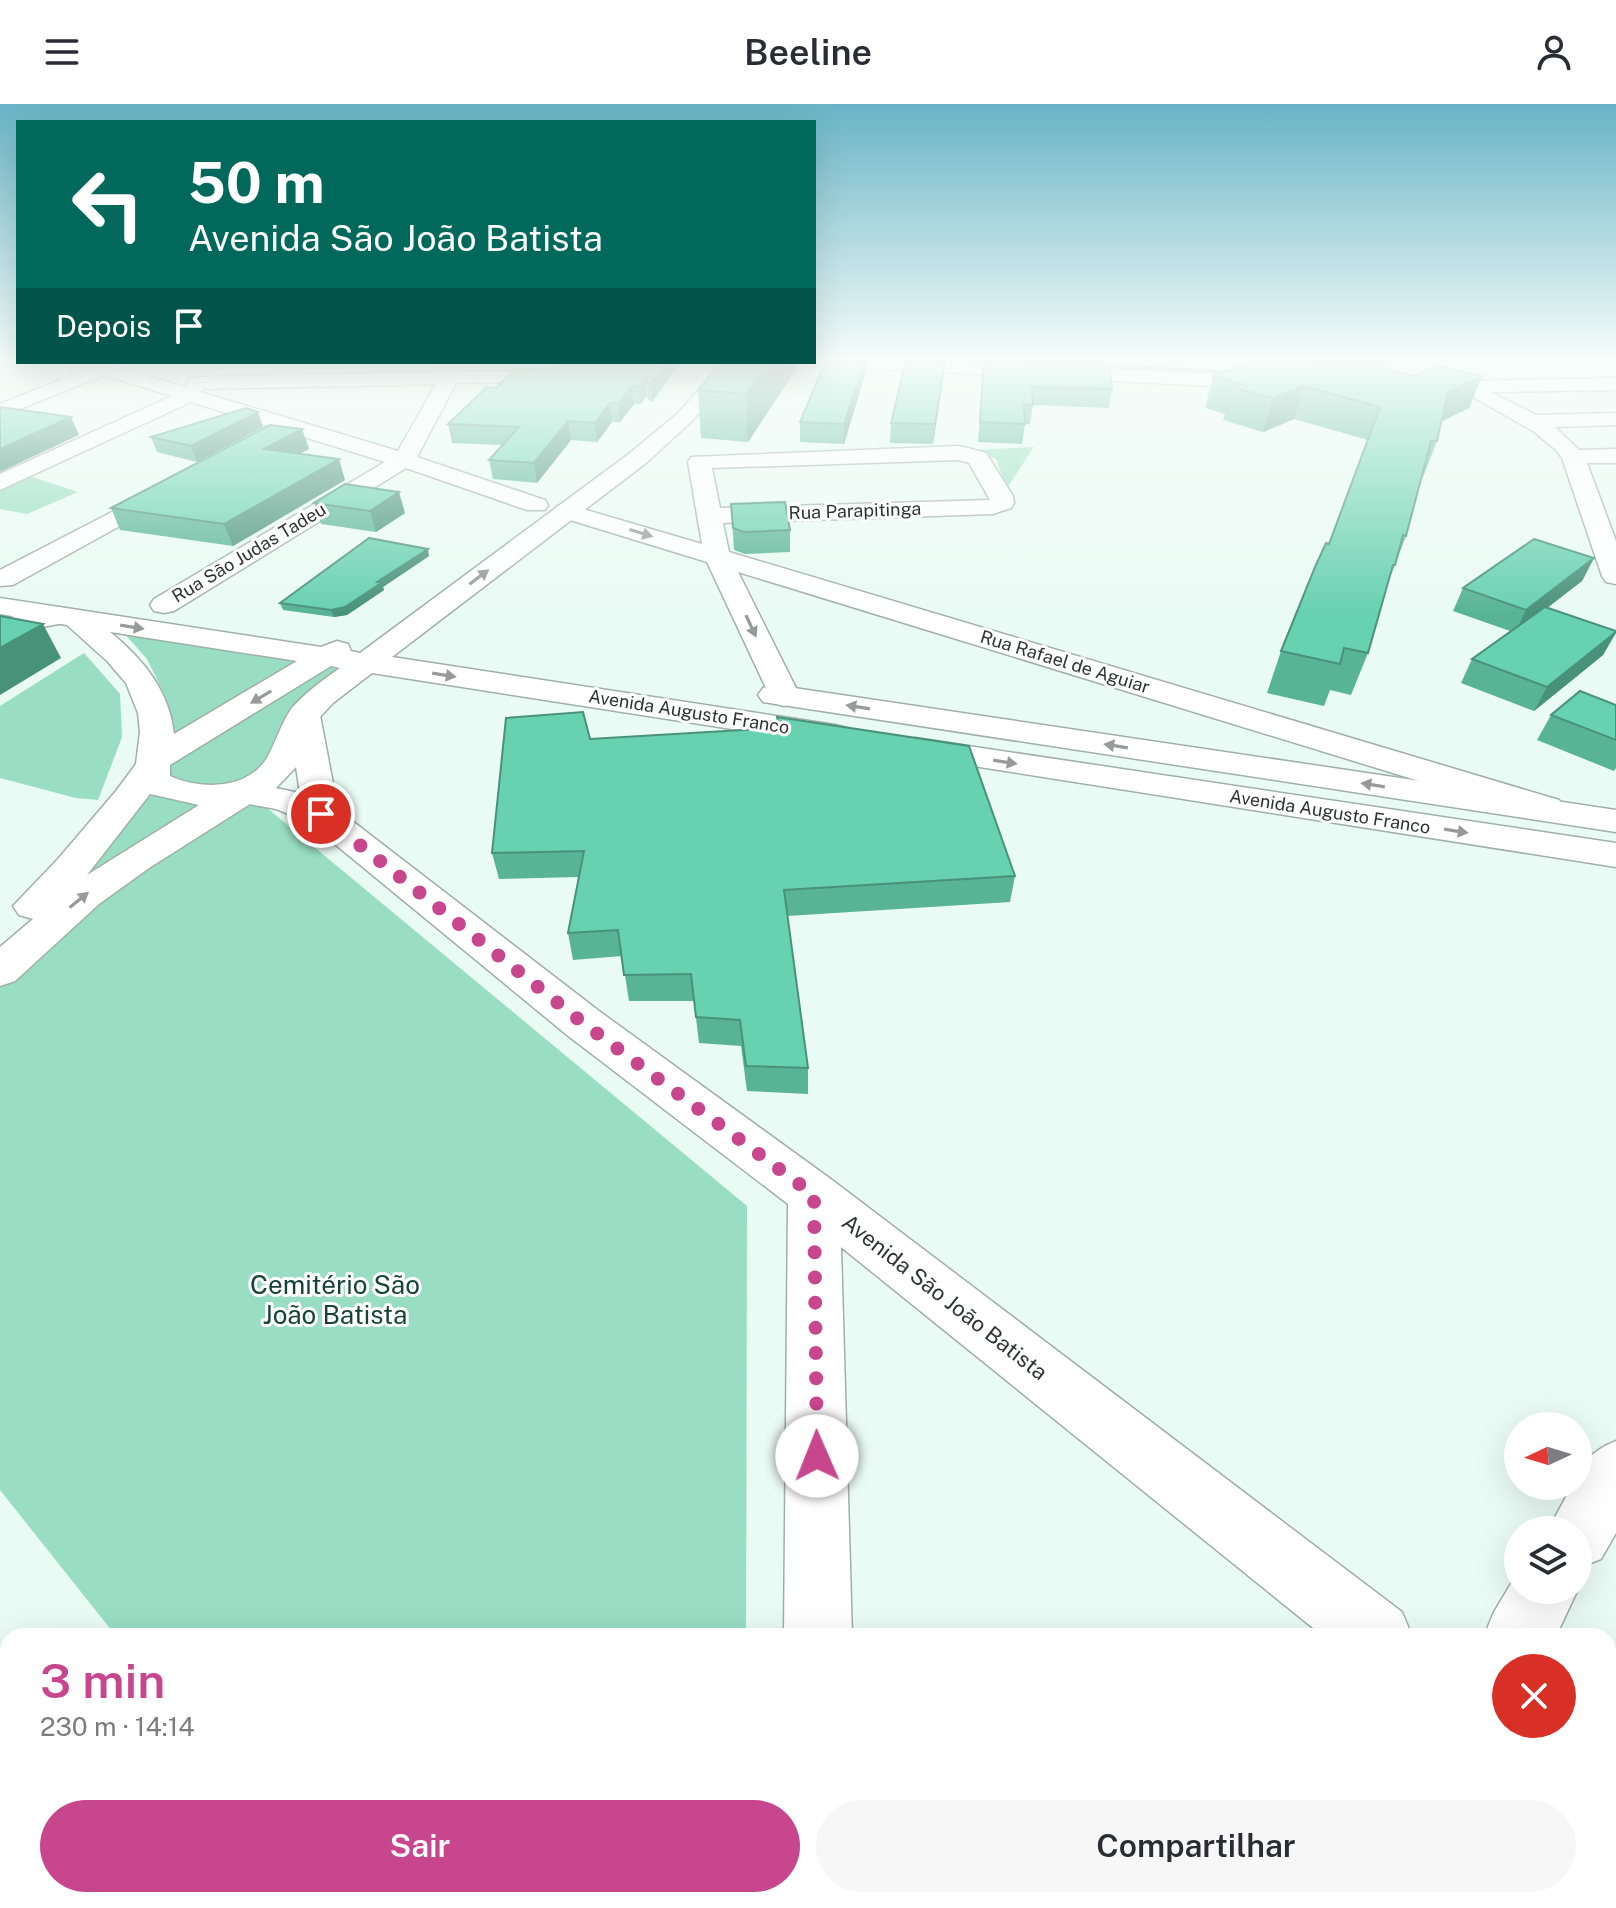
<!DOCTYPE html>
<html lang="pt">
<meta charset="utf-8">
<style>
body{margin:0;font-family:"Public Sans",sans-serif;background:#f7f7f7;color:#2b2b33;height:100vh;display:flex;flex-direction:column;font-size:30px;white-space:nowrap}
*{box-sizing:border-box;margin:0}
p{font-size:26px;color:#7c7c81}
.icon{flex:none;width:44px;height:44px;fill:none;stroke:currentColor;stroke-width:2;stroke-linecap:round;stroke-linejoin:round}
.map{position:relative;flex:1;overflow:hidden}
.drawer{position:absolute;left:0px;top:1524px;width:1616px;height:280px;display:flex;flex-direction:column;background:#fff;border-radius:24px 24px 0 0;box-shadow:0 8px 32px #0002}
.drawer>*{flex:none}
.guide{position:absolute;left:16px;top:16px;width:800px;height:244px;border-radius:0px;box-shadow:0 8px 32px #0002;background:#00695c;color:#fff;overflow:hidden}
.needle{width:52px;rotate:266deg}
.controls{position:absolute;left:1504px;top:1308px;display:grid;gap:16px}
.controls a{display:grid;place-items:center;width:88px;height:88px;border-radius:50%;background:#fff;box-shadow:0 8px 32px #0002;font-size:40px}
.pin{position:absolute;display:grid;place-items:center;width:68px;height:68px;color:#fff;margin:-34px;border:4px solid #fff;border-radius:50%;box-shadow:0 2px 8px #0007}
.me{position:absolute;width:88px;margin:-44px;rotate:359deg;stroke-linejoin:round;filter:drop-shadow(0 0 6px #0008)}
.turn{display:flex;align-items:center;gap:28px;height:168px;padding:0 40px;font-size:36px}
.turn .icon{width:104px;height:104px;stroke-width:2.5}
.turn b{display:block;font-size:56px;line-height:68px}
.then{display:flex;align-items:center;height:76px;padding:0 40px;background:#0003;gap:16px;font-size:30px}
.round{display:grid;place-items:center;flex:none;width:84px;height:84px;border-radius:42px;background:#f7f7f7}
.head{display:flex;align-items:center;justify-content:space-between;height:136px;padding:0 40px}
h1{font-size:48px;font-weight:600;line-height:60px;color:#c8468e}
.button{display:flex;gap:16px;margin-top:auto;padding:16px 40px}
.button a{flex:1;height:92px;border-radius:48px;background:#c8468e;color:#fff;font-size:32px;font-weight:600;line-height:92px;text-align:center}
.button a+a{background:#f7f7f7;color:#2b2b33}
header{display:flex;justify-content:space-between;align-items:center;height:104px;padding:0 40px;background:#fff;font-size:36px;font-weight:600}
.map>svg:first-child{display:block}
.green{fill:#98ddc4}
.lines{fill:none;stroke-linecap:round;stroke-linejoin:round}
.canal{fill:#48b392;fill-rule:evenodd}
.minor-casing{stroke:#a0afa9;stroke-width:3}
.major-casing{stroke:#a0afa9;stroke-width:3}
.minor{fill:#fff;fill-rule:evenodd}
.major{fill:#fff;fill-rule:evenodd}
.wall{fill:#59b496}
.shaded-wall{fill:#49927a}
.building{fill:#68d1af;stroke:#49927a;stroke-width:2}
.oneway{fill:#969a98}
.route{stroke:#c8468e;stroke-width:14;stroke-dasharray:0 25.2}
.labels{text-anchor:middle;stroke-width:6;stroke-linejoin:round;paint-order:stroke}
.far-street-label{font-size:18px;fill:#2e3431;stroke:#fff}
.street-label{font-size:22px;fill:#2e3431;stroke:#fff}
.near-park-label{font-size:26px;fill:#154335;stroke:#fff}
</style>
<header><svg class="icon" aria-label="menu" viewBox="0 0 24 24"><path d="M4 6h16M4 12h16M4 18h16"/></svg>Beeline<svg class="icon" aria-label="person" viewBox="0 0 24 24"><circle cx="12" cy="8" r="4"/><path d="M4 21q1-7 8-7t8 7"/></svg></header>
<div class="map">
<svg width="1616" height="1804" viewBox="0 0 1616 1804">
<rect width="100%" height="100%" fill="#eafaf4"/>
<path class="green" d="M1034,343L1007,384L996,355L971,346Z
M29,372L78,388L27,410L0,405V386Z
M124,529L301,559L167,639V596L147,555Z
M84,549L120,590L122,633L98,696L76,694L0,674V602Z
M321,562L343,566L259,669L231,680L207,683L174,677L169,671L167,656L218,626L239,620Z
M147,688L223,695L0,848L78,775Z
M261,699L747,1102L746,1532H116L0,1386V884C66,809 151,760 234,707Z
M4,1559L8,1561V1796H307L313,1804H0V1566Z
M327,1796H746V1804H333Z"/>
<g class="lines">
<path class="canal" d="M941,256H1032L1264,268L1271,272L1264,276L948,260Z"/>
<g class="minor-casing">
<path id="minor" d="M814,256H934L1273,273L1283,279L1273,285L820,262L813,260Z
M71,258H100L184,283L191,275L198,273L443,268L449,258H467L462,268H529L532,272L522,278L456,279L417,353L545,396L548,401L545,406H527L406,364L174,507L164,509L154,507L150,501L154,495L385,358L191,298L0,386V370L172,292L104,271L0,313V300L85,266ZM436,280L398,347L200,288L203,285Z
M1616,274V286L1491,288L1536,311L1616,309V321L1555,323L1579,346L1616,345V359H1587L1616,437V480L1606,478L1602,472L1562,354L1556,346L1533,327L1466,289L1418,290L1408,284L1418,278Z
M960,342L986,349L1013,392L1014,399L1011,404L993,410L723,419L729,448L1559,696L1564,704L1559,712L1546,715L1533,712L738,468L800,592L795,599L784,602L773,599L707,458L557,412L554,407L557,402L566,400L702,440L688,358L691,353ZM959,356L969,359L990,396L720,404L712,364Z
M166,380L174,382L178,387L174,392L13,481L0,482V466Z
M59,503L69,506L73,512L69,518L32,525L0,537V517L25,508Z
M304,601L315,604L320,611L338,706L599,907L832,1076L1402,1508L1412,1532H1323L841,1143L852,1532H784L788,1100L567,931L308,718L276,705L233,697L228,689L233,681L246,678L300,689L288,611L293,604Z
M1616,1337V1429L1601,1455L1578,1464V1426H1548L1572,1382H1578C1578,1358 1596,1345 1616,1337Z
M1518,1468V1486L1578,1485L1556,1532H1484L1494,1508Z
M1608,1678L1616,1681V1760L1608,1757Z
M781,1796H861V1804H781Z"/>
</g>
<g class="major-casing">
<path id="major" d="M725,258H744L691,318L646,359L392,553L835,621L847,624L852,631L847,638L835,641L372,569L333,599L319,614L297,662L277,683L149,764L99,800L15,877L0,882V843L33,815L19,811L13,802L58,755L116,687L136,660L140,628L138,609L126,579L107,557L67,521L0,510V494L321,543L337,537L348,540L351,547L360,549L630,349L677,310ZM110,528L297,557L174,630C169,586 143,555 110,528ZM331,562L340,564C323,576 306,588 292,604C281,619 276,638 267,654C247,686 201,686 170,672V661ZM150,690L199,701L87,771Z
M774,581L1616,706V728L763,598L758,591L763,584Z
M915,634L1616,739V763L903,651L898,644L903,637Z"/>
</g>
<use href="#minor" class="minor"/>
<use href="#major" class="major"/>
</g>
<path class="wall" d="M945,256L933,340L890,339L891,319Z
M984,256H1106L1103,257V260L1112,285L1109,304L1033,301L1030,320H1025L1022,340L978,338Z
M1257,256H1392L1376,263L1413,272H1482L1469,304L1441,318L1437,337L1423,373L1421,372L1406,432L1386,484L1368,549L1351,591L1330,586L1324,602L1267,589L1281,547L1329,440L1368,336L1294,315L1263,328L1223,316L1225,310L1205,304L1213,272Z
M561,258H681L652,298L648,296L647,291L641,300H634L620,318H612L597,338L571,336L537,379L493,375L489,356L502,341L452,339L448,320L496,284L553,266Z
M801,258L748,338L701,334L698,286Z
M866,267L844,340L800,338V318Z
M263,323L197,358L157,348L151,333Z
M302,325L309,345L299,350L345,376L233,442L120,426L111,404Z
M314,399L405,409L376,428L321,420Z
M731,400L790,426V448L745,450L734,446Z
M429,452L383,483L384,486L347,511L334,513L283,506L280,499Z
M1594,454L1582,477L1547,503L1616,527V529L1603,551L1534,607L1461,579L1472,555L1510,527L1453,507L1463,484Z
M1616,601V664L1614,667L1537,636L1551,611Z
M777,613L1015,772L1010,798L787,812L808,964V990L747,987L741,942L699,939L694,897H629L622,852L573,856L568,829L579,773L499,775L492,749L590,635L778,624Z"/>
<path class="shaded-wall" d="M865,256H867L866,267L844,340V320Z
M945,256L944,271L933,340L935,320Z
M1358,256H1392L1353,272Z
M667,258H681L652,298L651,280Z
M769,258H801L748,338L746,290Z
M649,269L646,278L647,291L641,300L639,282Z
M1482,272L1469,304L1435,320L1448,288Z
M632,282L634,300L620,318L618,300Z
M1304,282L1294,315L1263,328L1273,294Z
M610,299L612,318L597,338L595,319Z
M258,308L263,323L197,358L191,342Z
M71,313L79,331L0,368V345Z
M568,317L571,336L537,379L534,359Z
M302,325L309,345L271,366L264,345Z
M339,355L345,376L233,442L224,420Z
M399,388L405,409L376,428L370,407Z
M428,445L429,452L383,483L384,486L347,511L334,513L331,506Z
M1594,454L1582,477L1515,529L1526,506Z
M43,520L61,554L0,591V544Z
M1616,528L1603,551L1534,607L1547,583Z"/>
<path class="building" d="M826,256H865L844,320L800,318Z
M906,256H945L935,320L891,319Z
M984,256H1016L1109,260L1112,285L1032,283L1033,301H1024L1025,320L980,318Z
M1257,256H1305L1357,258L1413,272L1438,262L1482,272L1448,288L1437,337H1431L1406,432L1403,431L1395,461H1393L1368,549L1344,544L1340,560L1281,547L1315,463L1326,439L1329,440L1380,303L1304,282L1273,294L1232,283L1241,280L1213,272Z
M561,258H667L651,280L646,278L649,269L639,282H632L618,300L610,299L595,319L568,317L534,359L489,356L519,323L448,320L487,283L496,284L516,264L553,266Z
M722,258H769L746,290L698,286Z
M0,303L71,313L0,345Z
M246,304L258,308L191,342L151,333Z
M270,321L302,325L264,345L339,355L224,420L111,404Z
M345,380L399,388L370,407L314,399Z
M785,398L790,426L744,428L733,424L731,400Z
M369,434L428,445L377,478L381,479L345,503L331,506L280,499Z
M1534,435L1594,454L1526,506L1463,484Z
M1545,503L1616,527V528L1547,583L1472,555Z
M0,512L43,520L0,544Z
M1580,587L1616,601V636L1551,611Z
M583,608L590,635L779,624L777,613L969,642L1015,772L784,786L808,964L746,962L740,916L696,913L691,870L624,871L618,826L568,829L584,747L492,749L506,614Z"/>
<defs><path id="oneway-solid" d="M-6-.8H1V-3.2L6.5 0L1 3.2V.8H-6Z" transform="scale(2)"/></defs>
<g class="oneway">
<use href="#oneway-solid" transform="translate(641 429) rotate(17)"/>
<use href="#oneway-solid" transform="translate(479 473) rotate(-37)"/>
<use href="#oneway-solid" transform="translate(751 522) rotate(65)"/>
<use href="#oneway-solid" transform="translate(132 523) rotate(9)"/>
<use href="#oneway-solid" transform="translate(444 571) rotate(9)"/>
<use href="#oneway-solid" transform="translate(261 593) rotate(149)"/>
<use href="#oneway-solid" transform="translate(858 603) rotate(-171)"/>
<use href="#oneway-solid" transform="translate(1116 642) rotate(-171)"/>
<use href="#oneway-solid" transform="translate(1005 658) rotate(9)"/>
<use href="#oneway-solid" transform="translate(1373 681) rotate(-171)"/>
<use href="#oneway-solid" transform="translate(1456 727) rotate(9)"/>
<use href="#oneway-solid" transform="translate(79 796) rotate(-39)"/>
</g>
<linearGradient id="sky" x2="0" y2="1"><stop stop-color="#68b4c6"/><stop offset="0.5" stop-color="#f6fdfa"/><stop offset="1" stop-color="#f6fdfa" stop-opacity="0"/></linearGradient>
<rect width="1616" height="509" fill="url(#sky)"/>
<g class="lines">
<path class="route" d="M321,710L583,919L814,1091L817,1352"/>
</g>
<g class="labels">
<g class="far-street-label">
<text transform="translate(855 407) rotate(-2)" y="6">Rua Parapitinga</text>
<text transform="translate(249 449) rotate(-31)" y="6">Rua São Judas Tadeu</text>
<text transform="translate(1065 558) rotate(17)" y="6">Rua Rafael de Aguiar</text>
<text transform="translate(689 608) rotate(9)" y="6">Avenida Augusto Franco</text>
<text transform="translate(1330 708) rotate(9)" y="6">Avenida Augusto Franco</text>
</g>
<g class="street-label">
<text transform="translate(945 1193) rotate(38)" y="8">Avenida São João Batista</text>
</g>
<g class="near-park-label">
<text x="335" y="1190">Cemitério São<tspan x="335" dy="30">João Batista</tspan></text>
</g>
</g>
</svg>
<div class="controls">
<a><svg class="needle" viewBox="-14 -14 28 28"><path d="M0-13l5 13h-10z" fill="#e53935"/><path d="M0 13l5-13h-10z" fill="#7c7c81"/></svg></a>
<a><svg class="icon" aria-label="layers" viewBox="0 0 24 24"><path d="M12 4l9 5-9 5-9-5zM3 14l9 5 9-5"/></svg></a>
</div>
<div class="pin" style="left:321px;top:710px;background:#d93025"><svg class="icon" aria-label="arrive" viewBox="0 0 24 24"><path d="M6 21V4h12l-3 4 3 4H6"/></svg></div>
<svg class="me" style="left:817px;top:1352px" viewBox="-20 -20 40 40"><circle r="19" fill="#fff"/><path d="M0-13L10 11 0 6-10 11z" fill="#c8468e"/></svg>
<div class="guide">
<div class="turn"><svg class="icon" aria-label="left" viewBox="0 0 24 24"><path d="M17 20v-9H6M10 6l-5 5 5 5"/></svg><div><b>50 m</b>Avenida São João Batista</div></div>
<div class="then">Depois<svg class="icon" aria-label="arrive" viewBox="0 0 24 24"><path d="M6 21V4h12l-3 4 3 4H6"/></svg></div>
</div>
<section class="drawer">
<div class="head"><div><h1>3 min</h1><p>230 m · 14:14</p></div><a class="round" style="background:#d93025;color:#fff"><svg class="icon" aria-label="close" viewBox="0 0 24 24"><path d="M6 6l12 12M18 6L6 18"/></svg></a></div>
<div class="button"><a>Sair</a><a>Compartilhar</a></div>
</section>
</div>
